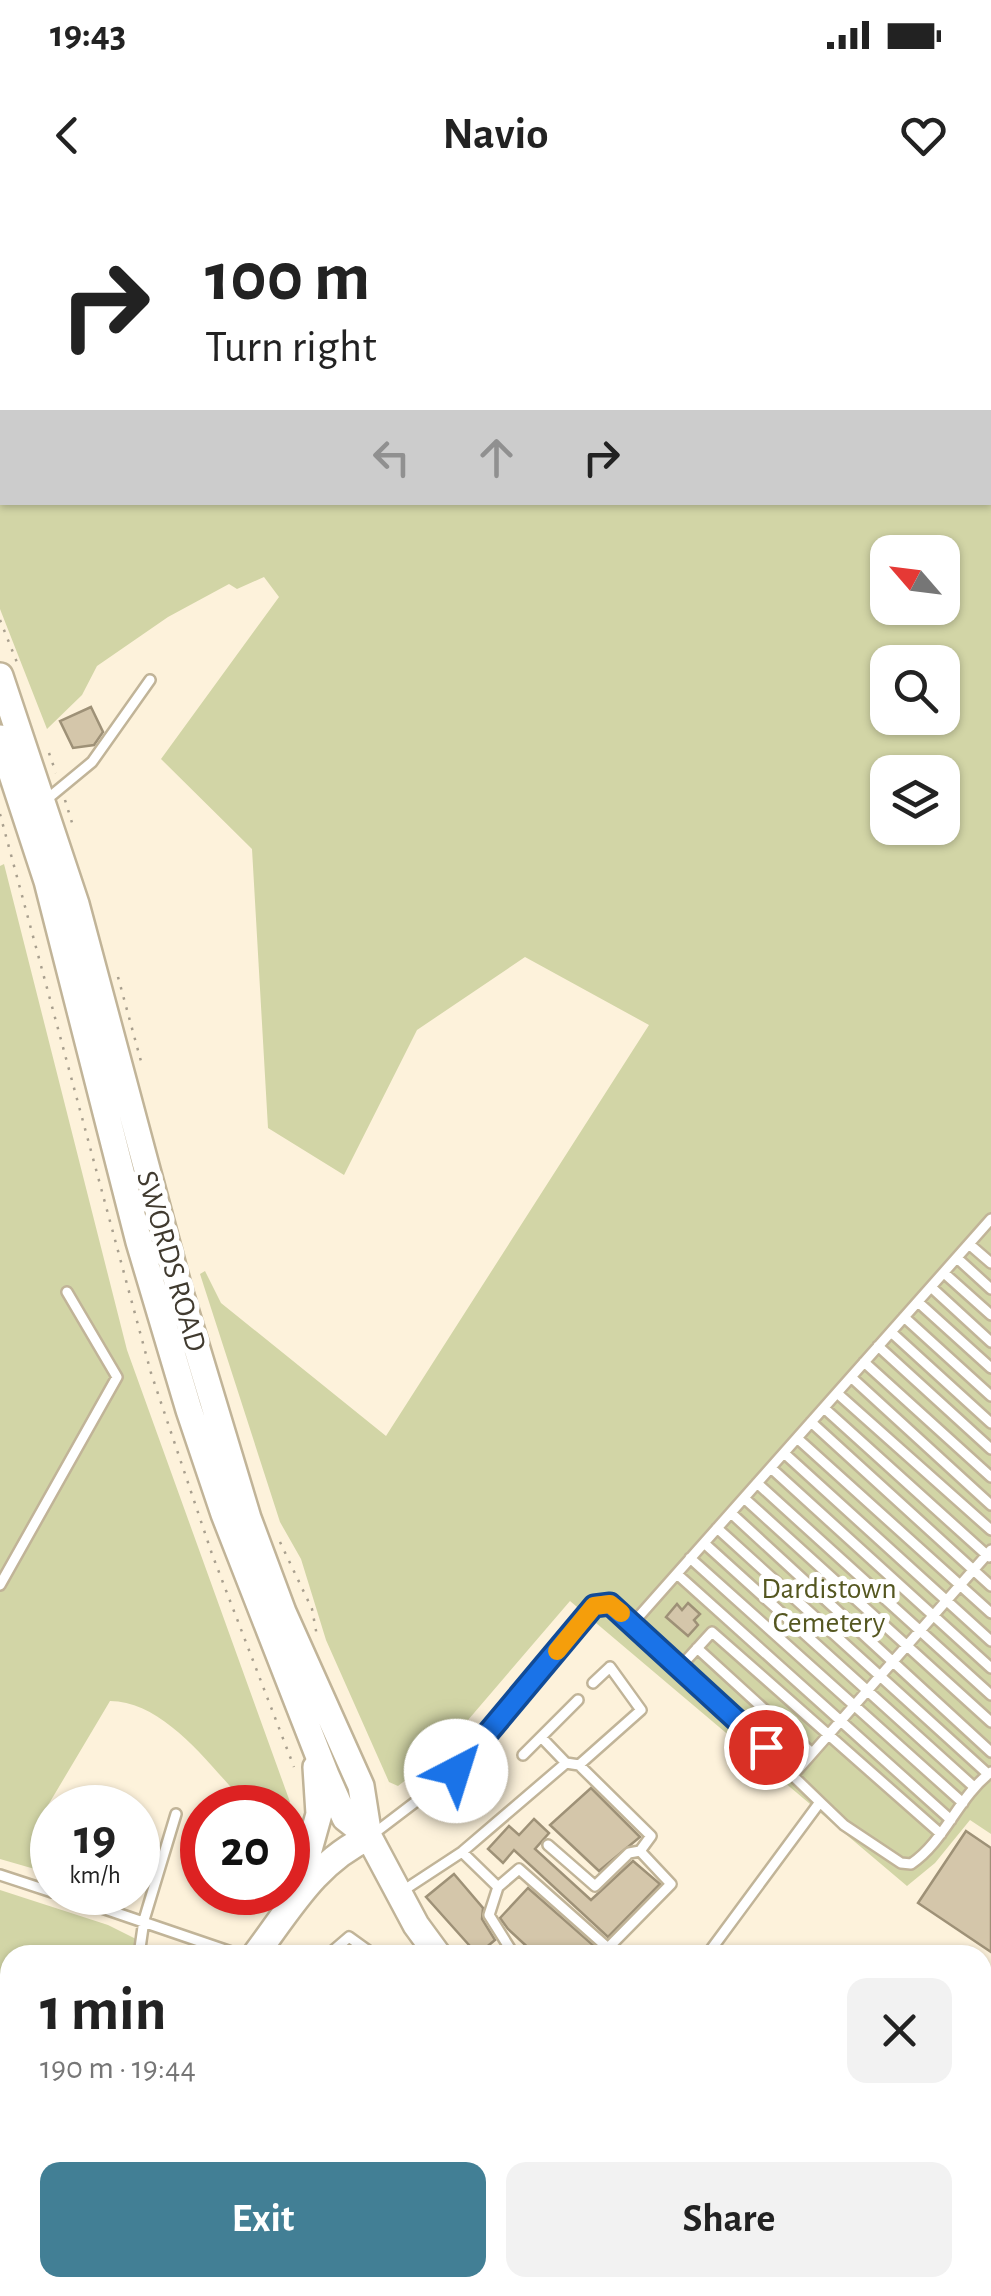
<!DOCTYPE html>
<meta charset="utf-8">
<style>
body{margin:0;font-family:"Alegreya Sans",sans-serif;background:#f2f2f2;color:#222;height:100vh;display:flex;flex-direction:column;font-size:38px;white-space:nowrap}
*{box-sizing:border-box;margin:0}
p{font-size:32px;color:#767676}
.icon{flex:none;width:55px;height:55px;fill:none;stroke:currentColor;stroke-width:2;stroke-linecap:round;stroke-linejoin:round}
.map{position:relative;flex:1;overflow:hidden}
.panel{position:absolute;left:0px;top:1745px;width:992px;height:352px;display:flex;flex-direction:column;background:#fff;border-radius:30px 30px 0 0;box-shadow:0 2px 8px #0004}
.panel>*{flex:none}
.banner{position:absolute;left:0px;top:0px;width:992px;height:305px;box-shadow:0 2px 8px #0004;background:#fff;color:#222;overflow:hidden}
.needle{width:65px;rotate:298deg}
.buttons{position:absolute;left:870px;top:335px;display:grid;gap:20px}
.buttons a{display:grid;place-items:center;width:90px;height:90px;border-radius:20px;background:#fff;box-shadow:0 2px 8px #0004;font-size:50px}
.speed{position:absolute;left:30px;top:1585px;display:flex;gap:20px;font-size:50px;font-weight:700;text-align:center}
.speed>*{display:grid;place-content:center;width:130px;height:130px;border-radius:50%;background:#fff;box-shadow:0 2px 8px #0004;line-height:1}
.speed small{font-size:25px;font-weight:400}
.speed .limit{border:15px solid #d22;background:#fff;color:#111}
.pin{position:absolute;display:grid;place-items:center;width:85px;height:85px;color:#fff;margin:-42px;border:5px solid #fff;border-radius:50%;box-shadow:0 2px 10px #0007}
.me{position:absolute;width:110px;margin:-55px;rotate:40deg;stroke-linejoin:round;filter:drop-shadow(0 0 8px #0008)}
.turn{display:flex;align-items:center;gap:35px;height:210px;padding:0 40px;font-size:45px}
.turn .icon{width:130px;height:130px;stroke-width:2.5}
.turn b{display:block;font-size:70px;line-height:85px}
.lanes{display:flex;align-items:center;height:95px;padding:0 40px;background:#0003;justify-content:center;gap:50px;direction:ltr}
.lanes .off{opacity:.35}
.round{display:grid;place-items:center;flex:none;width:105px;height:105px;border-radius:20px;background:#f2f2f2}
.overview{display:flex;align-items:center;justify-content:space-between;height:170px;padding:0 40px}
h1{font-size:60px;font-weight:600;line-height:75px}
.button{display:flex;gap:20px;margin-top:auto;padding:20px 40px}
.button a{flex:1;height:115px;border-radius:20px;background:#427f95;color:#fff;font-size:40px;font-weight:600;line-height:115px;text-align:center}
.button a+a{background:#f2f2f2;color:#222}
.status{display:flex;justify-content:space-between;align-items:center;height:70px;padding:0 50px;background:#fff;direction:ltr}
.status svg{height:28px;fill:currentColor}
header{display:flex;justify-content:space-between;align-items:center;height:130px;padding:0 40px;background:#fff;font-size:45px;font-weight:600}
.map>svg:first-child{display:block}
.green{fill:#d2d5a6;fill-rule:evenodd}
.building{fill:#d4c6aa;stroke:#9e9177;stroke-width:2.5}
.lines{fill:none;stroke-linecap:round;stroke-linejoin:round}
.lane-casing{stroke:#c1b498;stroke-width:14}
.secondary-casing{stroke:#c1b498;stroke-width:30}
.path{stroke:#a89f8e;stroke-width:2.5;stroke-dasharray:2.5 8;stroke-linecap:butt}
.lane{stroke:#fff;stroke-width:9}
.secondary{stroke:#fff;stroke-width:25}
.route-casing{stroke:#114b97;stroke-width:25}
.route{stroke:#1a73e8;stroke-width:18}
.slow{stroke:#f59e0b;stroke-width:18}
.labels{text-anchor:middle;stroke-width:10;stroke-linejoin:round;paint-order:stroke}
.street-label{font-size:30px;fill:#403a2f;stroke:#fff}
.park-label{font-size:30px;fill:#555721;stroke:#fff}
</style>
<div class="status"><b>19:43</b><svg viewBox="0 0 49 12"><path d="M0 12V9h3v3zM5 12V6h3v6zM10 12V3h3v9zM15 12V0h3v12zM26 1h20v11H26zM47 4h2v5h-2z"/></svg></div>
<header><svg class="icon" aria-label="back" viewBox="0 0 24 24"><path d="M15 5l-7 7 7 7"/></svg>Navio<svg class="icon" aria-label="heart" viewBox="0 0 24 24"><path d="M12 20l-8-8c-3-5 5-10 8-4 3-6 11-1 8 4z"/></svg></header>
<div class="map">
<svg width="991" height="2096" viewBox="0 0 991 2096">
<rect width="100%" height="100%" fill="#fdf2db"/>
<path class="green" d="M0,0H991V1634L970,1620L935,1663L907,1686L570,1401L438,1555L398,1586L389,1582L326,1440L301,1359L280,1322L200,1074L205,1071L221,1103L386,1236L649,825L525,757L417,830L344,975L268,928L252,649L161,559L279,397L264,377L237,389L229,384L168,417L97,466L82,495L47,529L0,409ZM2,2H990V302H2ZM888,352H942V408H888ZM888,462H942V518H888ZM888,572H942V628H888Z
M4,664L127,1150L290,1602L285,1607H249C213,1570 166,1501 110,1501L44,1612L52,1674L0,1659V666Z
M0,1690L108,1725L168,1755H10V2088H31L26,2096H0Z
M175,2088H310L322,2096H170Z"/>
<path class="building" d="M91,507L103,532L94,545L73,548L60,521Z
M688,1403L700,1414L694,1420L698,1425L688,1436L666,1417L677,1404L682,1410Z
M591,1588L640,1637L599,1671L550,1625Z
M534,1619L549,1633L535,1649L591,1700L633,1661L660,1684L608,1737L514,1650L503,1663L488,1649L509,1626L519,1635Z
M966,1631L991,1648V1752L918,1703Z
M454,1674L483,1708L482,1719L495,1740L489,1745L497,1755H478L426,1697Z
M528,1688L594,1746L586,1755H536L508,1729L500,1718Z"/>
<g class="lines">
<g class="lane-casing">
<path id="lane" d="M46,600L92,562L150,480
M969,1044L991,1063
M957,1058L991,1089
M944,1073L991,1115
M931,1087L991,1142
M918,1102L991,1168
M904,1117L991,1196
M891,1132L991,1223
M878,1146L991,1249
M864,1162L991,1277
M851,1177L991,1305
M837,1193L991,1330
M824,1208L989,1357
M811,1222L991,1386
M797,1238L991,1413
M784,1253L991,1441
M771,1268L991,1468
M757,1283L991,1495
M744,1298L991,1522
M731,1313L991,1552
M717,1328L988,1574
M704,1343L974,1587
M690,1358L963,1603
M677,1374L951,1620
M0,1385L117,1177L67,1092
M634,1422L991,1019
M697,1448L812,1553
M681,1466L712,1432L941,1634
M541,1537L566,1563
M523,1555L578,1500
M579,1565L641,1510L610,1467L593,1483
M794,1574L991,1350
M820,1602L844,1625L901,1663L911,1664C945,1641 958,1597 991,1572
M372,1635L456,1571L594,1406L610,1404L634,1422L820,1602L707,1755
M548,1645L595,1686L629,1653L640,1651
M0,1675L52,1692
M498,1687L489,1715L514,1755
M55,1692L240,1755
M401,1692L462,1652L566,1563L579,1565L651,1636L640,1651L671,1684L608,1748L519,1669L498,1687L462,1652
M267,1744L280,1755
M139,1755L144,1720L176,1614
M328,1755L349,1737L374,1755
M345,2088L355,2096
M780,2088L788,2096
M503,2092L508,2088
M8,2096L13,2088
M388,2096L397,2088
M625,2096L644,2088
M662,2096L674,2088
M731,2096L739,2088
M825,2096L829,2088"/>
</g>
<g class="secondary-casing">
<path id="secondary" d="M0,476L76,704L179,1089L248,1318L283,1412L361,1586L369,1637L416,1725L438,1755
M0,538L47,681L139,1042L189,1210L224,1314L326,1575L345,1618L369,1637
M298,1689L319,1614L316,1567
M255,1755C289,1710 316,1661 369,1637
M980,2088L991,2091
M52,2096L57,2088"/>
</g>
<path class="path" d="M0,420L18,465
M49,553L56,573
M65,600L73,626
M0,614L151,1173L212,1354L294,1567
M118,777L142,865
M280,1342L312,1409L317,1436"/>
<use href="#lane" class="lane"/>
<use href="#secondary" class="secondary"/>
</g>
<g class="lines">
<g class="route-casing">
<path id="route" d="M456,1571L594,1406L610,1404L766,1547"/>
</g>
<use href="#route" class="route"/>
<path class="slow" d="M557,1451L594,1406L610,1404L621,1413"/>
</g>
<g class="labels">
<g class="street-label">
<text transform="translate(172 1061) rotate(74)" y="10">SWORDS ROAD</text>
</g>
<g class="park-label">
<text x="829" y="1398">Dardistown<tspan x="829" dy="34">Cemetery</tspan></text>
</g>
</g>
</svg>
<div class="buttons">
<a><svg class="needle" viewBox="-14 -14 28 28"><path d="M0-13l5 13h-10z" fill="#e53935"/><path d="M0 13l5-13h-10z" fill="#767676"/></svg></a>
<a><svg class="icon" aria-label="search" viewBox="0 0 24 24"><circle cx="10" cy="10" r="6"/><path d="M15 15l6 6"/></svg></a>
<a><svg class="icon" aria-label="layers" viewBox="0 0 24 24"><path d="M12 4l9 5-9 5-9-5zM3 14l9 5 9-5"/></svg></a>
</div>
<div class="speed"><div>19<small>km/h</small></div><div class="limit">20</div></div>
<div class="pin" style="left:766px;top:1547px;background:#d93025"><svg class="icon" aria-label="arrive" viewBox="0 0 24 24"><path d="M6 21V4h12l-3 4 3 4H6"/></svg></div>
<svg class="me" style="left:456px;top:1571px" viewBox="-20 -20 40 40"><circle r="19" fill="#fff"/><path d="M0-13L10 11 0 6-10 11z" fill="#1a73e8"/></svg>
<div class="banner">
<div class="turn"><svg class="icon" aria-label="right" viewBox="0 0 24 24"><path d="M7 20v-9h11M14 6l5 5-5 5"/></svg><div><b>100 m</b>Turn right</div></div>
<div class="lanes"><svg class="icon off" aria-label="left" viewBox="0 0 24 24"><path d="M17 20v-9H6M10 6l-5 5 5 5"/></svg><svg class="icon off" aria-label="ahead" viewBox="0 0 24 24"><path d="M12 20V5M6 11l6-6 6 6"/></svg><svg class="icon" aria-label="right" viewBox="0 0 24 24"><path d="M7 20v-9h11M14 6l5 5-5 5"/></svg></div>
</div>
<section class="panel">
<div class="overview"><div><h1>1 min</h1><p>190 m · 19:44</p></div><a class="round"><svg class="icon" aria-label="close" viewBox="0 0 24 24"><path d="M6 6l12 12M18 6L6 18"/></svg></a></div>
<div class="button"><a>Exit</a><a>Share</a></div>
</section>
</div>
